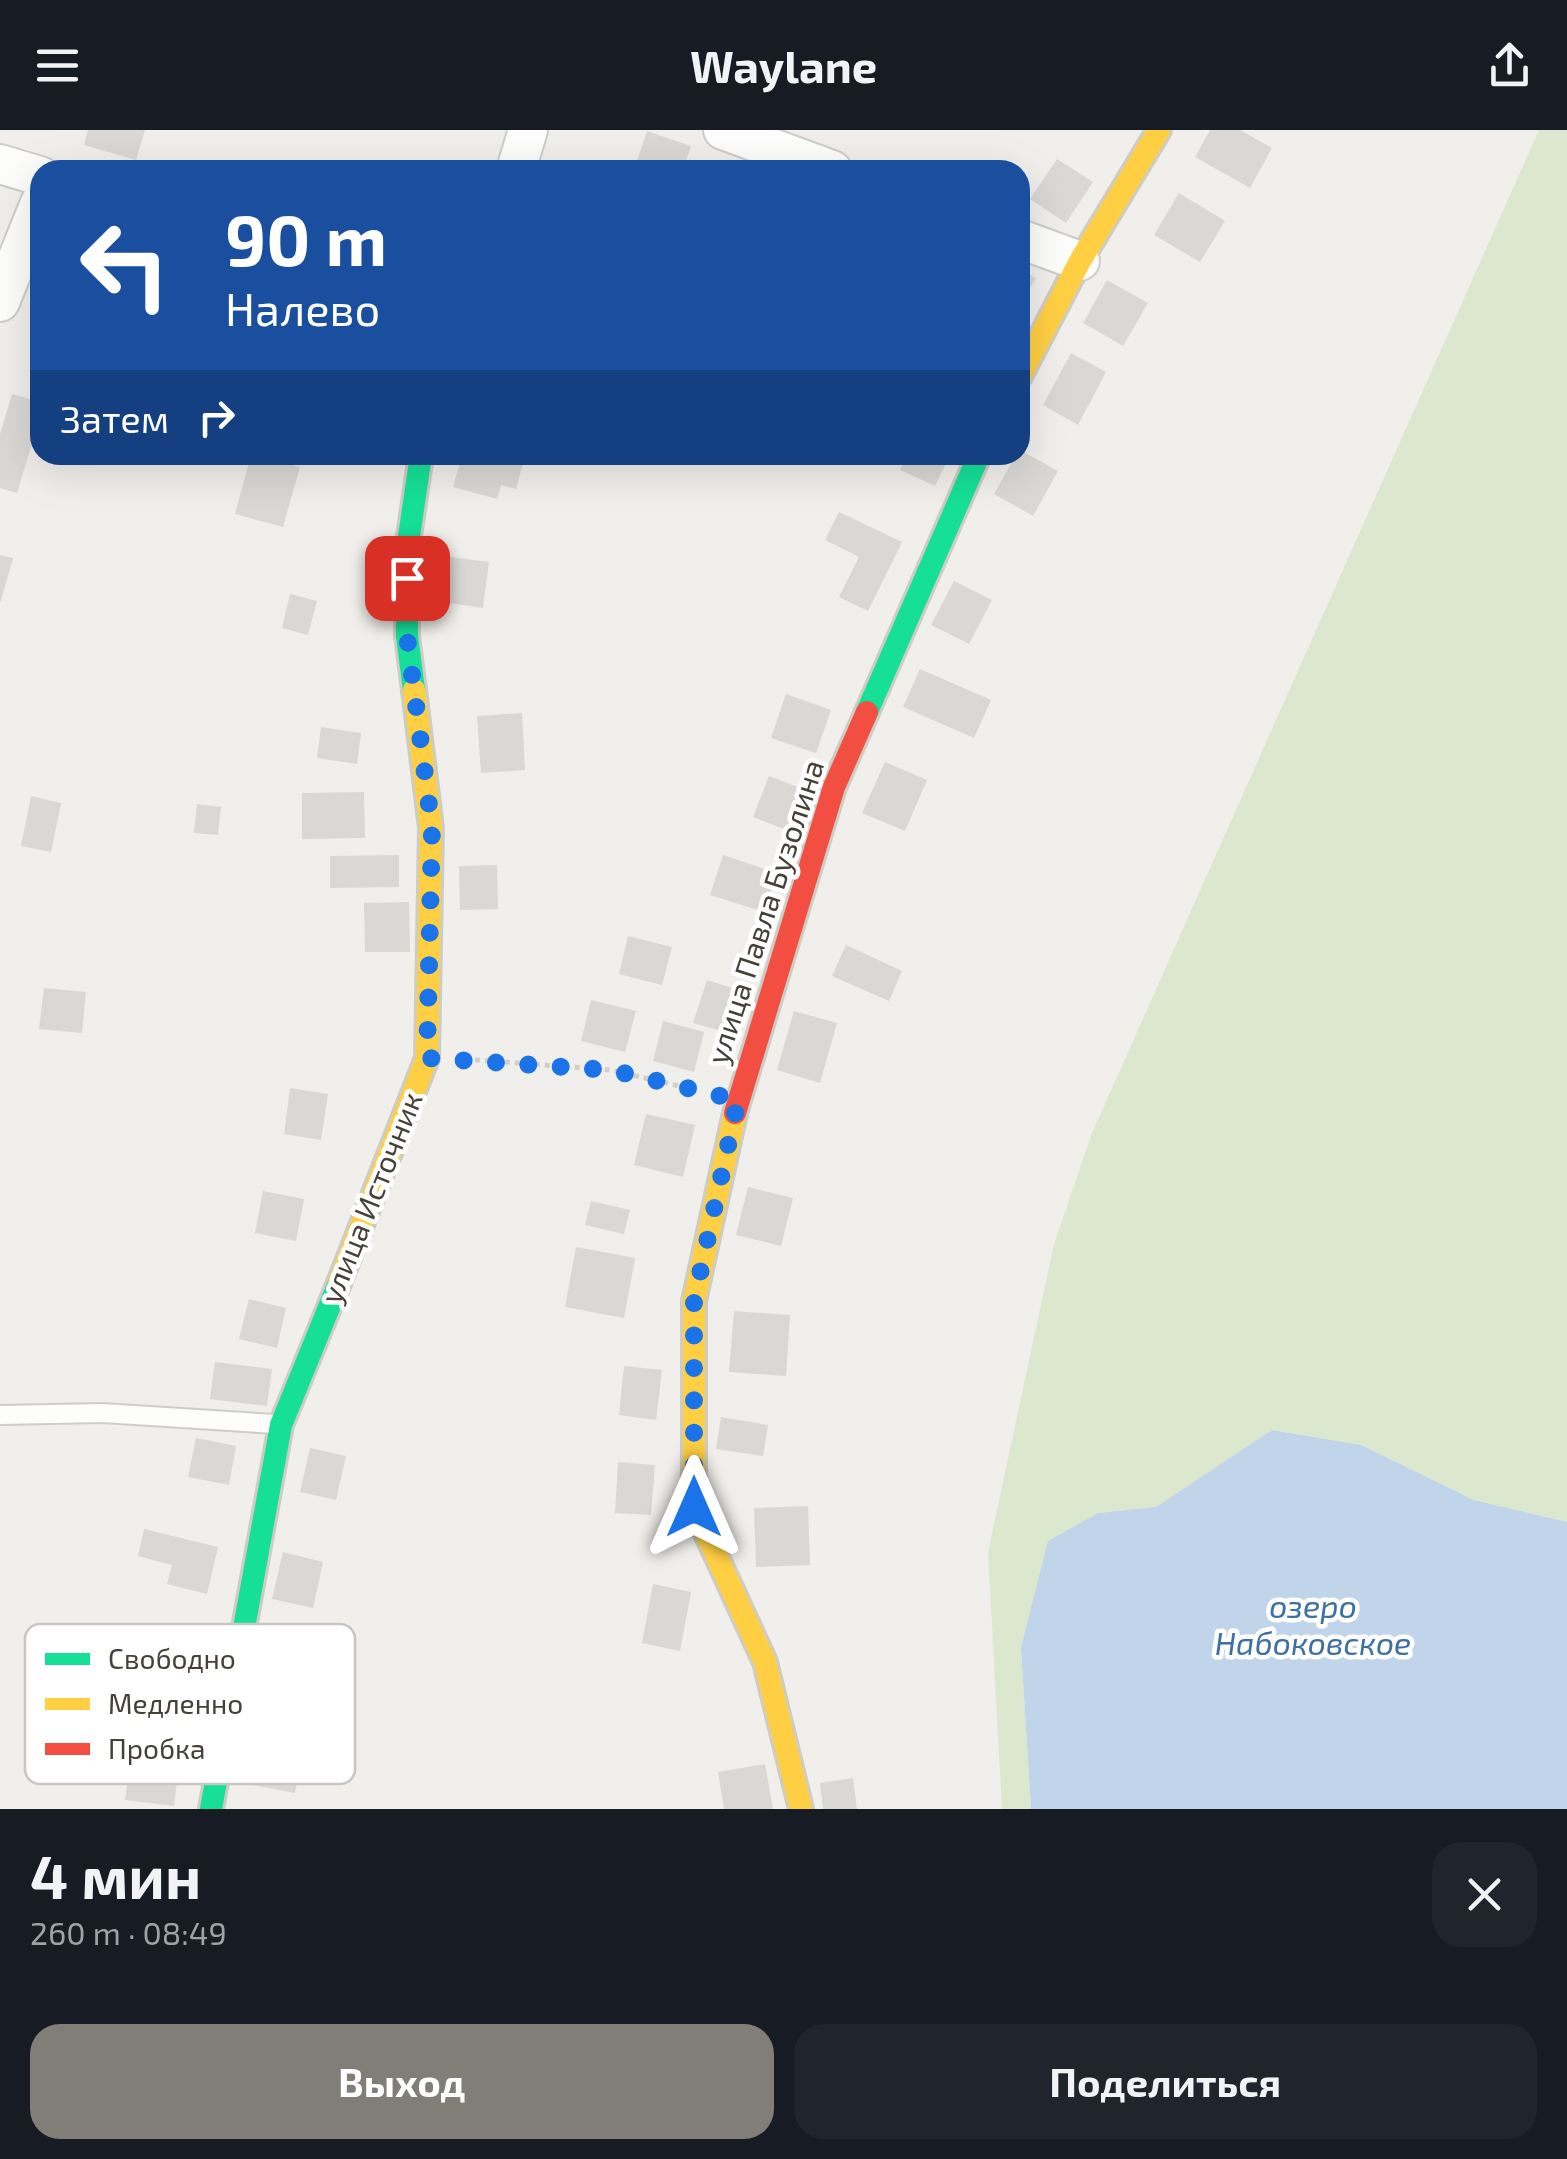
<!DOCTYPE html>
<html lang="ru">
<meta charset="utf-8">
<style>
body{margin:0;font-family:"Exo 2",sans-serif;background:#20242c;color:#f1f3f6;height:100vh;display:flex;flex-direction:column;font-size:38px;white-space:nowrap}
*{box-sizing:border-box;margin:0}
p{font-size:32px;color:#9ea1a6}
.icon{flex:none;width:55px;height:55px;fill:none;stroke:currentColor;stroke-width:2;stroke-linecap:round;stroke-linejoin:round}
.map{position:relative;height:1679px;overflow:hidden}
.panel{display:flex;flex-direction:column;background:#171b24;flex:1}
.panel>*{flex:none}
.guide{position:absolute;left:30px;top:30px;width:1000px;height:305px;border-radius:30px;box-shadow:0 10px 40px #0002;background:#1a4fa0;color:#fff;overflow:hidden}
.pin{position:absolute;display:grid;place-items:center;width:85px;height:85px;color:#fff;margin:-42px;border-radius:20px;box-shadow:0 5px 15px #0006}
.me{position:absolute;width:110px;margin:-55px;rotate:0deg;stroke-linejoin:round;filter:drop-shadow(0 0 8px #0008)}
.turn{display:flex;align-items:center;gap:35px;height:210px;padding:0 30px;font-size:45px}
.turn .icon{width:130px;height:130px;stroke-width:2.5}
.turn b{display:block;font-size:70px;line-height:85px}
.then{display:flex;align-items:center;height:95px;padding:0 30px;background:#0003;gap:20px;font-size:38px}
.round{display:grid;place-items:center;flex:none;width:105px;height:105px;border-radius:30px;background:#20242c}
.overview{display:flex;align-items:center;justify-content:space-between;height:170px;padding:0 30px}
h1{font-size:60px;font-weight:700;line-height:75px}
.cta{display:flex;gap:20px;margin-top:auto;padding:20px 30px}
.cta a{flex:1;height:115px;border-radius:30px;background:#817e77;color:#fff;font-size:40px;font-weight:700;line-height:115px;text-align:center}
.cta a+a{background:#20242c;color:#f1f3f6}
header{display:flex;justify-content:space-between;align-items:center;height:130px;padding:0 30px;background:#171b24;font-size:45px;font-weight:700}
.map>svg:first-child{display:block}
.green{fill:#dce8ce}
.water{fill:#c0d5e9}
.building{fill:#d9d8d4}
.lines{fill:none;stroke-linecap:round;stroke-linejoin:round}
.lane-casing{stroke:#cecdc9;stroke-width:22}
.street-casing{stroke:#cecdc9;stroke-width:42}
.fast-casing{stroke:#ceccc3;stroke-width:28}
.slow-casing{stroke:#ceccc3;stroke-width:28}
.jam-casing{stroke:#ceccc3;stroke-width:28}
.path{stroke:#d1cfcc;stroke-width:5;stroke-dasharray:5 5;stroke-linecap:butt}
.lane{stroke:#fdfdfc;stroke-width:18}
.street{stroke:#fdfdfc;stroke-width:38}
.fast{stroke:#16e098;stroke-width:22}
.slow{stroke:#ffcf43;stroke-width:22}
.jam{stroke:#f24e42;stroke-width:22}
.route{stroke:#1a73e8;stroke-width:18;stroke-dasharray:0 32.4}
.labels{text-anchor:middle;stroke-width:9;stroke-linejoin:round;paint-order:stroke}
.street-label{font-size:30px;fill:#454138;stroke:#fff}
.water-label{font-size:32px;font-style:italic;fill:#3e70a4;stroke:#fff}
.key{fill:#fff;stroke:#c7c6c3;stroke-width:2.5}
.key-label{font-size:28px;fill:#454138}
</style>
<header><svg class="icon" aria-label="menu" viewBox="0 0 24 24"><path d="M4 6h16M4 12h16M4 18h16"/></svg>Waylane<svg class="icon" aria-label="share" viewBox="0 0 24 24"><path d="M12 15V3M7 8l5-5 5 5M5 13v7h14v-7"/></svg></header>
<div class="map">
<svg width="1567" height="1679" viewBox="0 0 1567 1679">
<rect width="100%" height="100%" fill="#f0efeb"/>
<path class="green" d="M1539,0H1567V1392L1474,1370L1361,1315L1272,1300L1156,1377L1098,1383L1048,1412L1021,1517L1031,1679H1002L988,1422L1054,1114L1092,1003Z"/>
<path class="water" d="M1272,1300L1361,1315L1474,1370L1567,1392V1679H1031L1021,1517L1048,1411L1098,1383L1156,1377Z"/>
<path class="building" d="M88,0H145L136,30L84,15Z
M1210,0H1240L1272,18L1250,58L1195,27Z
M647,1L691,16L683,40H634Z
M1057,29L1093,52L1066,93L1030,69Z
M1179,63L1225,91L1200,132L1154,105Z
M1020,138L1036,148L1020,174Z
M1107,150L1148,173L1123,216L1083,193Z
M1071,223L1106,242L1078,295L1043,275Z
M12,264L40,272V309L34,307L17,363L0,358V304Z
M1020,320L1058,341L1033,386L994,364L1016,325H1020Z
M251,325L300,337L283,397L235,384Z
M462,325H511L524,329L516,359L501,355L497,369L453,357Z
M907,325H950L935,356L900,340Z
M839,382L902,412L868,481L839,467L859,427L825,410Z
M0,425L13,428L1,471H0Z
M436,425L489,432L483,478L429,470Z
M954,451L992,470L969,514L931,495Z
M290,464L317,471L308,505L282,498Z
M920,539L991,570L974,608L903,577Z
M786,564L831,580L816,623L771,608Z
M522,583L525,640L481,643L477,586Z
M321,597L361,603L357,634L317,628Z
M885,632L927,650L905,701L862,683Z
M769,646L808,661L792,702L753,687Z
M364,662L365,708L302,709V663Z
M31,666L61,673L51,722L21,716Z
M197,674L221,677L218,705L194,703Z
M399,725V757L330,758V726Z
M723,725L777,743L764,782L710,765Z
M497,735L498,779L460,780L459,736Z
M409,772L410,822H365L364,773Z
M628,806L672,817L662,855L619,844Z
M846,815L902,841L889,871L832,846Z
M707,850L738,860L725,902L693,893Z
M44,858L86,862L82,903L39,899Z
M591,870L636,881L625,922L581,911Z
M794,881L837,893L820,953L777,940Z
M663,891L704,902L694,942L653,931Z
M290,958L328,964L321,1010L284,1004Z
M646,984L695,995L683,1047L634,1035Z
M748,1057L793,1068L781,1116L736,1105Z
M263,1061L304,1069L296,1111L255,1103Z
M591,1071L630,1080L624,1104L585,1095Z
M576,1117L635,1128L624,1188L565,1177Z
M249,1169L286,1178L277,1218L239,1209Z
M734,1181L790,1185L786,1246L729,1242Z
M215,1232L272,1239L267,1276L210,1269Z
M624,1236L662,1240L656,1290L619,1285Z
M721,1287L768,1295L763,1326L716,1319Z
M196,1308L236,1316L229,1355L188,1347Z
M310,1318L346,1326L336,1370L300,1362Z
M618,1332L655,1335L651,1385L615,1383Z
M808,1376L810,1435L756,1437L754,1378Z
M144,1399L218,1417L207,1464L167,1454L172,1435L138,1426Z
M283,1422L323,1432L313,1478L272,1469Z
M653,1454L691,1462L680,1521L642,1513Z
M262,1602L305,1611L295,1663L252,1655Z
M130,1629L179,1634L174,1676L125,1670Z
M765,1634L773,1679H724L718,1642Z
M853,1648L857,1679H823L820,1653Z"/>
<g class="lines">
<g class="lane-casing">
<path id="lane" d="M0,1285L103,1283L275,1294"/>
</g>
<g class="street-casing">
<path id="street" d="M723,0L832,40
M0,34L40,46
M516,40L528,0
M1020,109L1080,131
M0,172L40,73"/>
</g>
<g class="fast-casing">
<path id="fast" d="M414,560L407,506V420L421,325
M867,582L979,325
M211,1679L281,1295L339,1153"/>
</g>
<g class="slow-casing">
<path id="slow" d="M1020,246L1080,131L1159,0
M735,983L694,1171V1377L765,1532L801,1679
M339,1153L427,928L431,698L414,560"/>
</g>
<g class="jam-casing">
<path id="jam" d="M735,983L834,657L867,582"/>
</g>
<path class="path" d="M465,929L611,940L696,960"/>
<use href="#lane" class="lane"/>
<use href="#street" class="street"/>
<use href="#fast" class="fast"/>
<use href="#slow" class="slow"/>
<use href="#jam" class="jam"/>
</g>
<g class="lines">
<path class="route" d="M407,448V506L432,698L427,928L611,940L738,970L694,1171V1377"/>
</g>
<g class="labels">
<g class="street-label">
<text transform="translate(766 782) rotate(-72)" y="10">улица Павла Бузолина</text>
<text transform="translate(372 1068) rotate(-68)" y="10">улица Источник</text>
</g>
<g class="water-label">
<text x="1313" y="1488">озеро<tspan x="1313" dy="37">Набоковское</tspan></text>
</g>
</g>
<rect x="25" y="1494" width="330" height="160" rx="15" class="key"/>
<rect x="45" y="1523" width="45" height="12" fill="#16e098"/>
<rect x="45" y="1568" width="45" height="12" fill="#ffcf43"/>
<rect x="45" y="1613" width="45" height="12" fill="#f24e42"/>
<g class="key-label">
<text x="108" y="1539">Свободно</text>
<text x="108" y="1584">Медленно</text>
<text x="108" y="1629">Пробка</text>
</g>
</svg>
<div class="pin" style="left:407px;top:448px;background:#d93025"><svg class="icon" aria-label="arrive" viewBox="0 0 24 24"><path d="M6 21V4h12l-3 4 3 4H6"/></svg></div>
<svg class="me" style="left:694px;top:1377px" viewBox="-20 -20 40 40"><path d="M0-17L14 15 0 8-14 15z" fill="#1a73e8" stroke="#fff" stroke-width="4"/></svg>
<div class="guide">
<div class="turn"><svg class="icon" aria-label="left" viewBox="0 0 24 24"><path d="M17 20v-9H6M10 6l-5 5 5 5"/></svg><div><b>90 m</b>Налево</div></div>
<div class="then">Затем<svg class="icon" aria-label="right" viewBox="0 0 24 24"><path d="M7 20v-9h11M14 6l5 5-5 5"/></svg></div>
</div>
</div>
<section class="panel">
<div class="overview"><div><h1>4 мин</h1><p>260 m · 08:49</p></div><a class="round"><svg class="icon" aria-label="close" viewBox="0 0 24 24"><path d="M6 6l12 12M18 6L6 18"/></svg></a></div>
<div class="cta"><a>Выход</a><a>Поделиться</a></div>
</section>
